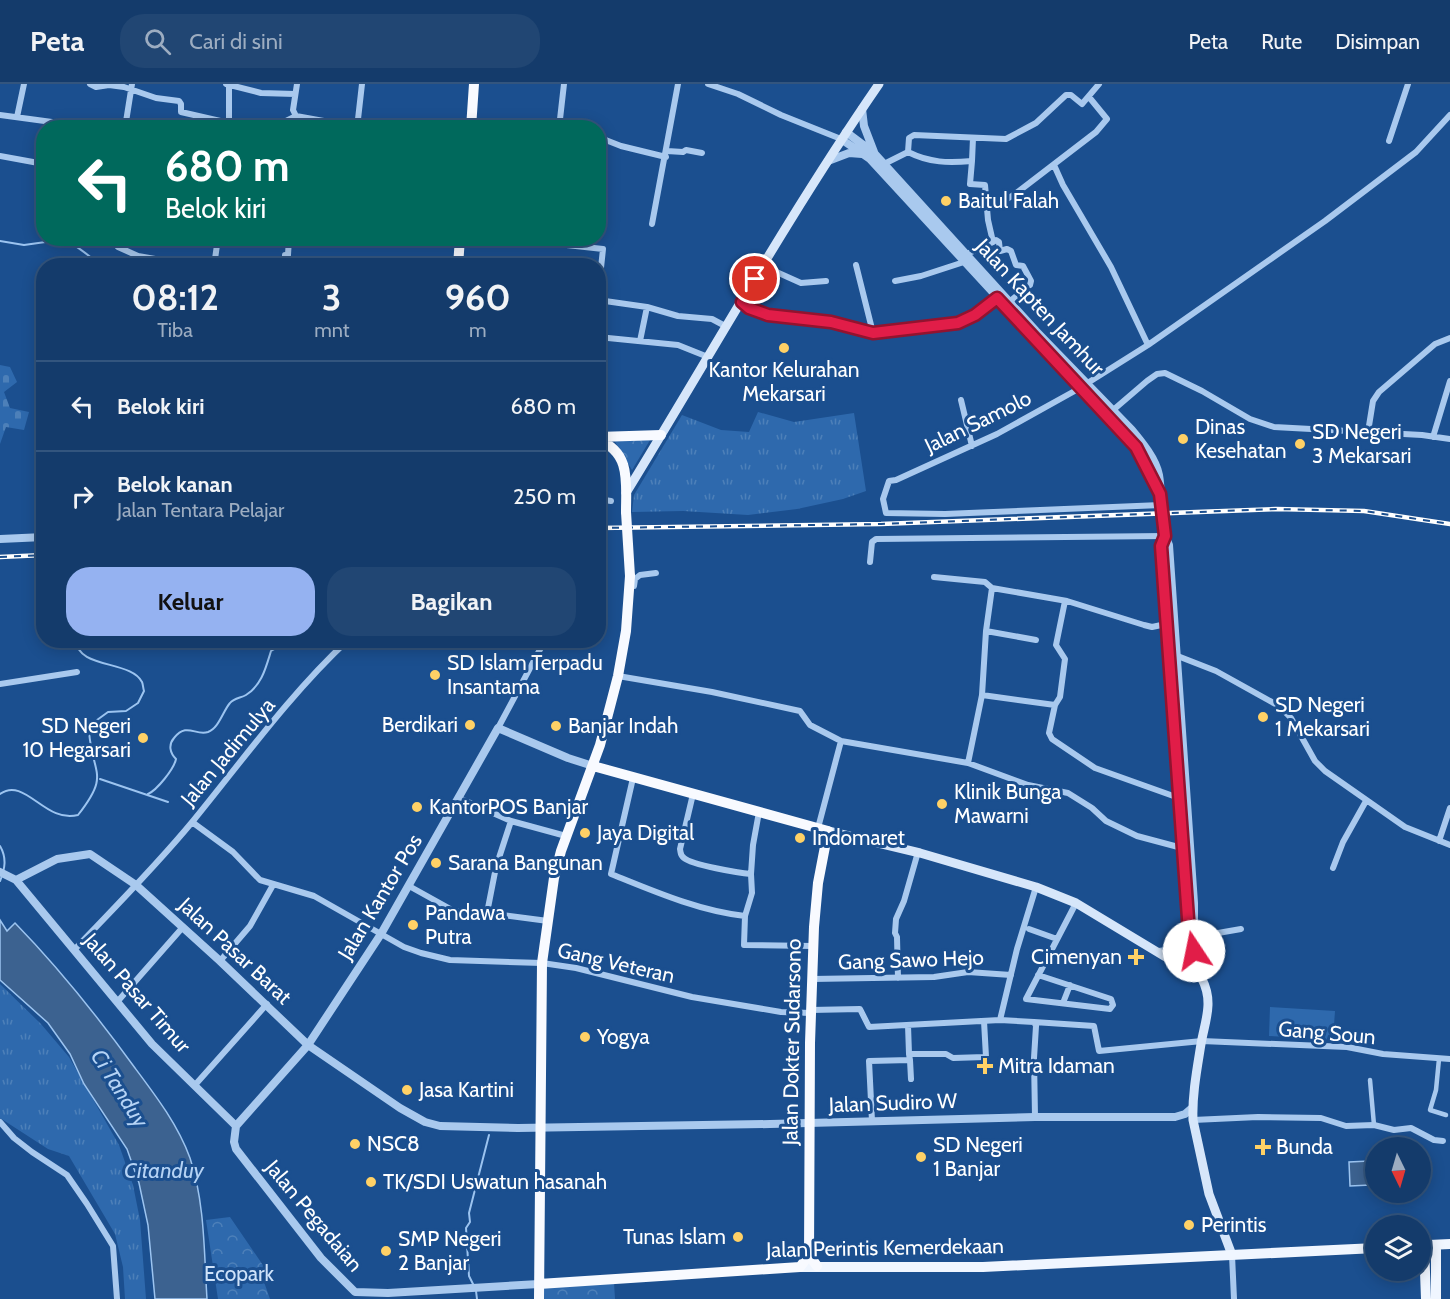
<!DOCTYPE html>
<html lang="id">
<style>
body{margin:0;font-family:Cabin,sans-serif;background:#214673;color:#f1f3f6;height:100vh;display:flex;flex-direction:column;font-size:22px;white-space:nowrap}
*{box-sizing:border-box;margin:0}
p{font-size:20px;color:#9dadc1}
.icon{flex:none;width:33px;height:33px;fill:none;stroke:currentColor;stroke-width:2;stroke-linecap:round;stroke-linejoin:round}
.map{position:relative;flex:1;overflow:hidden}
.drawer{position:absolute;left:36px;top:174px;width:570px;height:390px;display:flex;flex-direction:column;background:#143b6b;border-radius:24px;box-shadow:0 3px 15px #0003,0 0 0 2px #33557e}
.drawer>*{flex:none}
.top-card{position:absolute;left:36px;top:36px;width:570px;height:126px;border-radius:24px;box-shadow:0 3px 15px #0003,0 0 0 2px #33557e;background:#00695c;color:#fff;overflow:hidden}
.needle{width:39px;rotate:175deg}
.buttons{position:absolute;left:1365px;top:1053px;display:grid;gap:12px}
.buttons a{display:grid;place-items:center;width:66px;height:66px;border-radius:50%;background:#143b6b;box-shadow:0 3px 15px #0003,0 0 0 2px #33557e;font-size:30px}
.pin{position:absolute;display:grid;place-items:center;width:51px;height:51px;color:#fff;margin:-26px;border:3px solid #fff;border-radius:50%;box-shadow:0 2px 6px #0007}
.me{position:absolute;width:66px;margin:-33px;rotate:349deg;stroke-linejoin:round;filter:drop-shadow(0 0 4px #0008)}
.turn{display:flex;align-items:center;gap:21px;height:126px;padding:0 30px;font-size:27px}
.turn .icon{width:78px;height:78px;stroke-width:2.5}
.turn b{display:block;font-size:42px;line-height:51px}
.eta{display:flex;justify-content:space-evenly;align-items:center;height:102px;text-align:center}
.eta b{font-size:36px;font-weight:700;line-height:42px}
.button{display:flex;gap:12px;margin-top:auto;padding:12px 30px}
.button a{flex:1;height:69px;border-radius:24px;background:#95b2f1;color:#111;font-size:24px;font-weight:700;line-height:69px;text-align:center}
.button a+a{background:#214673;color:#f1f3f6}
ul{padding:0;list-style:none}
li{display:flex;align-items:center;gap:18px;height:90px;padding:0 30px;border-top:2px solid #33557e}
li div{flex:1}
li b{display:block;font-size:22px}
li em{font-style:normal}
header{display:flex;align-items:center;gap:36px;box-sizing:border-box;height:84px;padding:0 30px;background:#143b6b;border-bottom:2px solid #33557e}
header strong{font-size:28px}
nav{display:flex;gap:33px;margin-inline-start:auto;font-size:21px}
.search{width:420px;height:54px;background:#214673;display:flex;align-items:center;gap:15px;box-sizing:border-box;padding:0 21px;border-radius:24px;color:#9dadc1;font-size:22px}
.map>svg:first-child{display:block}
.grass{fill:url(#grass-tufts)}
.forest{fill:url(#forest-crowns)}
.cemetery{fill:url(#cemetery-stones)}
.pitch{fill:#2e69ad}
.water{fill:#3c6290;stroke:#9cc4f0;stroke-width:1.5}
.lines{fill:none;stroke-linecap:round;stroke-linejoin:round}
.stream{stroke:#9cc4f0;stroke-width:2}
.pedestrian{stroke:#a9c9ee;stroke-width:4.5}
.minor{stroke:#a9c9ee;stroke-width:6}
.tertiary{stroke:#a9c9ee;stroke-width:8}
.secondary{stroke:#d6e6fa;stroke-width:9}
.primary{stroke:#f0f6ff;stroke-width:10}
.trunk{stroke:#f8faff;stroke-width:10}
.rail-casing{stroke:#fff;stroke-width:4.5}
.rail{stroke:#1b4f8f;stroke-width:2;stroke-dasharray:7;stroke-linecap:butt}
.trunk-bridge{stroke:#f8faff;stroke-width:10}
.route-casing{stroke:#92132f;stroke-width:15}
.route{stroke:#e11d48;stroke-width:10}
.poi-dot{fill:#ffd166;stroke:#1b4f8f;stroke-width:2}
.labels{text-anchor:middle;stroke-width:6;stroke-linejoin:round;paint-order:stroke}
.poi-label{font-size:21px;fill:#fff;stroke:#1b4f8f;text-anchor:start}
.street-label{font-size:21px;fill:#fff;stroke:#1b4f8f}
.park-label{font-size:21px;fill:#cfe3fa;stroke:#1b4f8f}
.water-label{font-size:22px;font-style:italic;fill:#b5d3f5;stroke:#1b4f8f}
</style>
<header>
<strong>Peta</strong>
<div class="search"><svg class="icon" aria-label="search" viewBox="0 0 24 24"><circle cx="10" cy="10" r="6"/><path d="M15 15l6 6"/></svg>Cari di sini</div>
<nav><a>Peta</a><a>Rute</a><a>Disimpan</a></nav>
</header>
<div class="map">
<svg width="1450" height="1215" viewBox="0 0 1450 1215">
<defs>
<pattern id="grass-tufts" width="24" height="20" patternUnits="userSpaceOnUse" patternTransform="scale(1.5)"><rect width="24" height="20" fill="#2e69ad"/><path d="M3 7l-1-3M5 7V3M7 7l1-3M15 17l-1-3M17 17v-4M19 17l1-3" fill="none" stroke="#4d80b9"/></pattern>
<pattern id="forest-crowns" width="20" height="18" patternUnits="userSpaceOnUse" patternTransform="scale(1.5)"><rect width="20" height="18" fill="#2e69ad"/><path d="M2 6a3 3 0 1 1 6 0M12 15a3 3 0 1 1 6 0" fill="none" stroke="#4d80b9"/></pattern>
<pattern id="cemetery-stones" width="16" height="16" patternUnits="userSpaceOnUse" patternTransform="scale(1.5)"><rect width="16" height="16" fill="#2e69ad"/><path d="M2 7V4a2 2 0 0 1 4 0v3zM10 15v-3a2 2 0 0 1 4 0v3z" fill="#4d80b9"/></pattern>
</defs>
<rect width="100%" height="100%" fill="#1b4f8f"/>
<path class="grass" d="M758,328L794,338L854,329L866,407L843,415L797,425L748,431L683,427L632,428L634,411L682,331L721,346L749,348Z
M0,900L41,940L69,973L119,1061L133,1101L140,1136L146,1215H125L123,1183L115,1150L69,1072L48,1065L0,1034Z"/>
<path class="forest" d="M614,356H650L632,386Z
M230,1133L271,1193L264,1198L270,1215H218L206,1136Z
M614,1199L615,1215H542L541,1204Z"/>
<path class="cemetery" d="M0,281L10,283L17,298L4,308L10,324L29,328L24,346L6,343L0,360Z"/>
<path class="pitch" d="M1270,923L1335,927L1333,956L1269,952Z"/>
<path class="water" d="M0,836L7,847L15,839C59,884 98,933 135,984C156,1012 178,1041 190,1074C205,1119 204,1169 207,1215H155L148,1141L139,1099L127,1065L84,1000L70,970L48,939L0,896Z
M1369,1077L1370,1101L1350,1102L1349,1078Z"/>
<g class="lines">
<path class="stream" d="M0,157L24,161L67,155C76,164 93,172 99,182
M100,695L168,718
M0,710C25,692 45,740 78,731C110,690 93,692 89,648L97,636L108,628L126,627L138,619L144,607C143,604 143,600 142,598C131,576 77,585 76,556
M148,710C157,706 174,685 176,675C170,669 168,661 174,654C187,638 195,652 208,648C219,644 223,627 230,619C234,614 241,614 246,611C262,601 266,583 271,567L278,563L281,556
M0,762C7,774 5,785 0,797
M474,1202L469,1192L466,1144L470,1138L469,1129L489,1051
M476,1207L477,1215"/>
<path class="pedestrian" d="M1439,975L1436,1006L1430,1026L1446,1031
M1370,996L1374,1041"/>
<path class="minor" d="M90,0L96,3L109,1L124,3L156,14L179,17L181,20V28L229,39
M226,0L261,9L295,10
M708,0L738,10L781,31L841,55
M0,31L52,38L56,40L58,44
M296,32L293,26L297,0
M17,33L24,0
M125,44L132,0
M229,44V0
M285,44L286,37L296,32L357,43
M357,44L362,0
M559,44L564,0
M598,53L621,62L666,73
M1389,57L1408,0
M667,67L683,68L686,66L702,69
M908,68C930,79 948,79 972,77L973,54
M0,72L44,80
M972,77L970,100L985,101L988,136L993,158L996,156L999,158L1000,167L1007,165L1011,167L1016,181L1023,182L1031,197L1030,201L1009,218
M884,80L908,68L909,54L914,51L1006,55L1036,39L1066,11H1071L1082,20L1099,0
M1054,81L1063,101L1111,183L1148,261
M987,118L1007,115L1015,110L1096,48L1107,35L1089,13
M652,140L678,0
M530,154V157L603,165L598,212
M118,163L138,172L196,182
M967,170L993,158
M288,171L289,154
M856,181L873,249
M214,182L218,154
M285,182V171
M763,182L801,199L826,197
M895,197L921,192L964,178
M598,216L647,223L640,257
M742,218L749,224L768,231L831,238L873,249L958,239L975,232L999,211
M647,223L678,232L712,235L727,243
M598,253L678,261L708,273
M1086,300L1148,261L1325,137L1416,68L1450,31
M1080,304L997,350L896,396L889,397L883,415L886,429L945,430L1161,421
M961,316L972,362
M1112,327L1147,297L1157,290L1165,289L1202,307L1250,335L1274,343L1422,351L1450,355
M1368,348L1373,317L1379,308L1435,260L1450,254
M1433,353L1450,297
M598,415L611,417
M870,478L872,458L876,455L1165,452
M934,493L985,498L992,504
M634,502L635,495L640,491L656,489
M986,547L1036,556
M1175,571L1216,587L1279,622L1291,634L1315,677L1325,687L1405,743L1450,761
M618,592L712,608L800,627L810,641L841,657L968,679L1028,701L1068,709L1092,724L1106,737L1137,752L1182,764
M0,600L77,588
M982,611L1055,621L1049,649L1052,655L1095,684L1179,714
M1055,621L1060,613L1065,575L1056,561L1065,517
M498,644L545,556
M968,679L982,611L986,547L992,504L1067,517L1144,541L1152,543L1166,540
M633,694L611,790C653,807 699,827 745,832
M693,710L680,765C681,770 680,771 684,774C692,781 739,789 751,790L753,761L759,728
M459,714L511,737L566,752
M192,738L233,768L260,796L314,812L404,863L421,869L450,876L542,879L576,884L692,913L781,928L811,929
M818,744L841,657
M1439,757L1450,724
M1333,784L1343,758L1366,717
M751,790L752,809L745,832L744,861L813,862
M409,802L454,827L487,829L548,837
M487,829L496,783L511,737
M1029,845L1057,855
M1195,853L1241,845
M75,865C115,823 156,782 193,737C242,677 291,609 348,556
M220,877L250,842L273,801
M1038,891L1111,915L1113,921L1110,925L1026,915L1076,819
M898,894L897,853L895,849L896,835L904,817L918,768
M812,895L934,893L968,888L1011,891
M118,917L183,843
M1063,919L1070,901
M811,926L860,925L869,943L1000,936L1034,938L1036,942L1034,974L1035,1033
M1000,936L1017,865L1036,803
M984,937L986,973
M1034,938L1094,942L1099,967L1202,957L1347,963L1383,970L1450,975
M908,941L909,970
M910,976L911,995
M195,1001L267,920
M1193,1036L1258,1033L1321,1034L1346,1042L1374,1041L1394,1046L1411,1044L1434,1056L1443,1057
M872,1037L869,977L910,976L909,970H946L953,974L985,973
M0,1038L14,1054L32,1068L67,1091L87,1120L113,1162L117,1215
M1232,1171L1234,1215"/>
<path class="tertiary" d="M862,25L864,42L874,68
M846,48L874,69L1036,247L1132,346C1142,358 1156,375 1159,391C1163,414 1159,440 1169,461L1194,819V867
M841,55L870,75L1023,241
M828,77L849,69L862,70
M1035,255L1136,363L1158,407
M1165,452L1161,462L1189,848L1203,896
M0,455L44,453
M0,788L16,796L152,960L236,1042
M16,796L57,775L90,770L136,801L220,877L308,961L400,1024L425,1038L440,1042L518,1044L770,1040L1035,1033H1175L1185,1030L1192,1024
M1159,868L1179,865L1193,853
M236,1042L308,961L381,850L498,644L568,674L593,682
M236,1042L234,1058L236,1065L321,1174L355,1208L388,1209L539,1200"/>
<path class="secondary" d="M626,409C710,272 788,132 879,0
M828,747L920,769L1036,803L1076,819L1202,895C1214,918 1205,937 1201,960C1197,985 1192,1011 1193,1036L1209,1110L1232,1171"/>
<path class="primary" d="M1424,1161L1426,1215
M1429,1161L1450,1160
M1436,1161V1215
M800,1183H983L1376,1164"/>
<path class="trunk" d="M471,44L474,0
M458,182L460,154
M598,353L661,351
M598,356C631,368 626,398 626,428
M593,682L828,747L818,799L814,843L810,959L809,1171
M809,1171L817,1182
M539,1200L800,1183L809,1171
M539,1215L542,879L554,794L561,767L600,661L618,592L626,547L630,492"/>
<g class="rail-casing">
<path id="rail" d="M598,444L881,440L1276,425L1364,427L1450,440
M0,473L44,471"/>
</g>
<use href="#rail" class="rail"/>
<path class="trunk-bridge" d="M626,428L630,492"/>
</g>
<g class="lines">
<g class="route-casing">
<path id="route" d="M755,195L742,218L749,224L768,231L831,238L873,249L958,239L975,231L997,214L1136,363L1160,410L1165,452L1161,462L1189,848L1194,867"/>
</g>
<use href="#route" class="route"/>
</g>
<g class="poi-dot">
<circle cx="946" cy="117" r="6"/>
<circle cx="784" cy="264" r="6"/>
<circle cx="1183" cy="355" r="6"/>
<circle cx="1300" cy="360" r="6"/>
<circle cx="435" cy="591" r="6"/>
<circle cx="1263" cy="633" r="6"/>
<circle cx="470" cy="641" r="6"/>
<circle cx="556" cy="642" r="6"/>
<circle cx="143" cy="654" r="6"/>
<circle cx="942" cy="720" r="6"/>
<circle cx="417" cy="723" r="6"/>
<circle cx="585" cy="749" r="6"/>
<circle cx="800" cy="754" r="6"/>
<circle cx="436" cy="779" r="6"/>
<circle cx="413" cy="841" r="6"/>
<path d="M1133 864h6v6h6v6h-6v6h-6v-6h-6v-6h6z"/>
<circle cx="585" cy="953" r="6"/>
<path d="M982 973h6v6h6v6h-6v6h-6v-6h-6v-6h6z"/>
<circle cx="407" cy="1006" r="6"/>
<circle cx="355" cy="1060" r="6"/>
<path d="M1260 1054h6v6h6v6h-6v6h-6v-6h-6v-6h6z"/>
<circle cx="921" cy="1073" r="6"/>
<circle cx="371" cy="1098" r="6"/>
<circle cx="1189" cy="1141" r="6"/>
<circle cx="738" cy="1153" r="6"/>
<circle cx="386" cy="1167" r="6"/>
</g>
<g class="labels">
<g class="poi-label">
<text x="958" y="124">Baitul Falah</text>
<text x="784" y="293" text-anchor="middle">Kantor Kelurahan<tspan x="784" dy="24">Mekarsari</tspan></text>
<text x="1195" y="350">Dinas<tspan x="1195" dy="24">Kesehatan</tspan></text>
<text x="1312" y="355">SD Negeri<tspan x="1312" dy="24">3 Mekarsari</tspan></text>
<text x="447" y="586">SD Islam Terpadu<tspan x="447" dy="24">Insantama</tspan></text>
<text x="1275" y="628">SD Negeri<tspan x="1275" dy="24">1 Mekarsari</tspan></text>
<text x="458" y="648" text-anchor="end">Berdikari</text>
<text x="131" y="649" text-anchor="end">SD Negeri<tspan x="131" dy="24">10 Hegarsari</tspan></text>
<text x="568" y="649">Banjar Indah</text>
<text x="954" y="715">Klinik Bunga<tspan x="954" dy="24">Mawarni</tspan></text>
<text x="429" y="730">KantorPOS Banjar</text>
<text x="597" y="756">Jaya Digital</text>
<text x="812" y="761">Indomaret</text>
<text x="448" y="786">Sarana Bangunan</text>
<text x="425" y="836">Pandawa<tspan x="425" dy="24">Putra</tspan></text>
<text x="1122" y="880" text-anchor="end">Cimenyan</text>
<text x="597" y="960">Yogya</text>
<text x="998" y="989">Mitra Idaman</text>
<text x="419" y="1013">Jasa Kartini</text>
<text x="367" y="1067">NSC8</text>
<text x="933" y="1068">SD Negeri<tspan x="933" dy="24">1 Banjar</tspan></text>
<text x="1276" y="1070">Bunda</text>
<text x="383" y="1105">TK/SDI Uswatun hasanah</text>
<text x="1201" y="1148">Perintis</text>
<text x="726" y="1160" text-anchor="end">Tunas Islam</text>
<text x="398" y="1162">SMP Negeri<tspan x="398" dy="24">2 Banjar</tspan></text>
</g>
<g class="street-label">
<text transform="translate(1040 223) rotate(47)" y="7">Jalan Kapten Jamhur</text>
<text transform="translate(978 338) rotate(-26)" y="7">Jalan Samolo</text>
<text transform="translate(228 668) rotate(-50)" y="7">Jalan Jadimulya</text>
<text transform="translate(380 813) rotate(-59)" y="7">Jalan Kantor Pos</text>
<text transform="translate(235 867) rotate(43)" y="7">Jalan Pasar Barat</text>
<text transform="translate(911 876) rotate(-2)" y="7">Gang Sawo Hejo</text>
<text transform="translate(616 879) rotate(13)" y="7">Gang Veteran</text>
<text transform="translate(137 909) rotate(49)" y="7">Jalan Pasar Timur</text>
<text transform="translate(1327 949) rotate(5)" y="7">Gang Soun</text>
<text transform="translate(792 958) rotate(-89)" y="7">Jalan Dokter Sudarsono</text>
<text transform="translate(893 1019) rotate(-2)" y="7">Jalan Sudiro W</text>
<text transform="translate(314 1132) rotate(50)" y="7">Jalan Pegadaian</text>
<text transform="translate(885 1164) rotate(-1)" y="7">Jalan Perintis Kemerdekaan</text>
</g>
<g class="park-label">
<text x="239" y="1197">Ecopark</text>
</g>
<g class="water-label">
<text transform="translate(120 1004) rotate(58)" y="8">Ci Tanduy</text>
<text x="164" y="1094">Citanduy</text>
</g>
</g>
</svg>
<div class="buttons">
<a><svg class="needle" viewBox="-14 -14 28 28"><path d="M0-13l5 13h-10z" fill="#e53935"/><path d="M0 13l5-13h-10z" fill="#9dadc1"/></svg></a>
<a><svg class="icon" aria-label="layers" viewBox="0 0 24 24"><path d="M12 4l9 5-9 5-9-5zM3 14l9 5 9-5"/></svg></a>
</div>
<div class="pin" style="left:755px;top:195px;background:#d93025"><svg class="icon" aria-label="arrive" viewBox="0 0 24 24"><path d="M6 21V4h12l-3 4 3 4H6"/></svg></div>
<svg class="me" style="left:1194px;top:867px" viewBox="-20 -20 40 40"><circle r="19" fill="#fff"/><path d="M0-13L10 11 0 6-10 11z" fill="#e11d48"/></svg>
<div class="top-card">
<div class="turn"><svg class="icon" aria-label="left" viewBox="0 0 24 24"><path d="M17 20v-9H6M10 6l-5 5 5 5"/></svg><div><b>680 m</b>Belok kiri</div></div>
</div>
<section class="drawer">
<div class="eta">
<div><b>08:12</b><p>Tiba</p></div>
<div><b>3</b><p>mnt</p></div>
<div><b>960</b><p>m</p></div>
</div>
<ul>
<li><svg class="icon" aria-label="left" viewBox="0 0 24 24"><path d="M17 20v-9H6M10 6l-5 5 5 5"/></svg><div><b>Belok kiri</b></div><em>680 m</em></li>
<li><svg class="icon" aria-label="right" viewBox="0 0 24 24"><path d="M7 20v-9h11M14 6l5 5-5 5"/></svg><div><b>Belok kanan</b><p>Jalan Tentara Pelajar</p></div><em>250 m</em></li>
</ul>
<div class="button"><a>Keluar</a><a>Bagikan</a></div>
</section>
</div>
